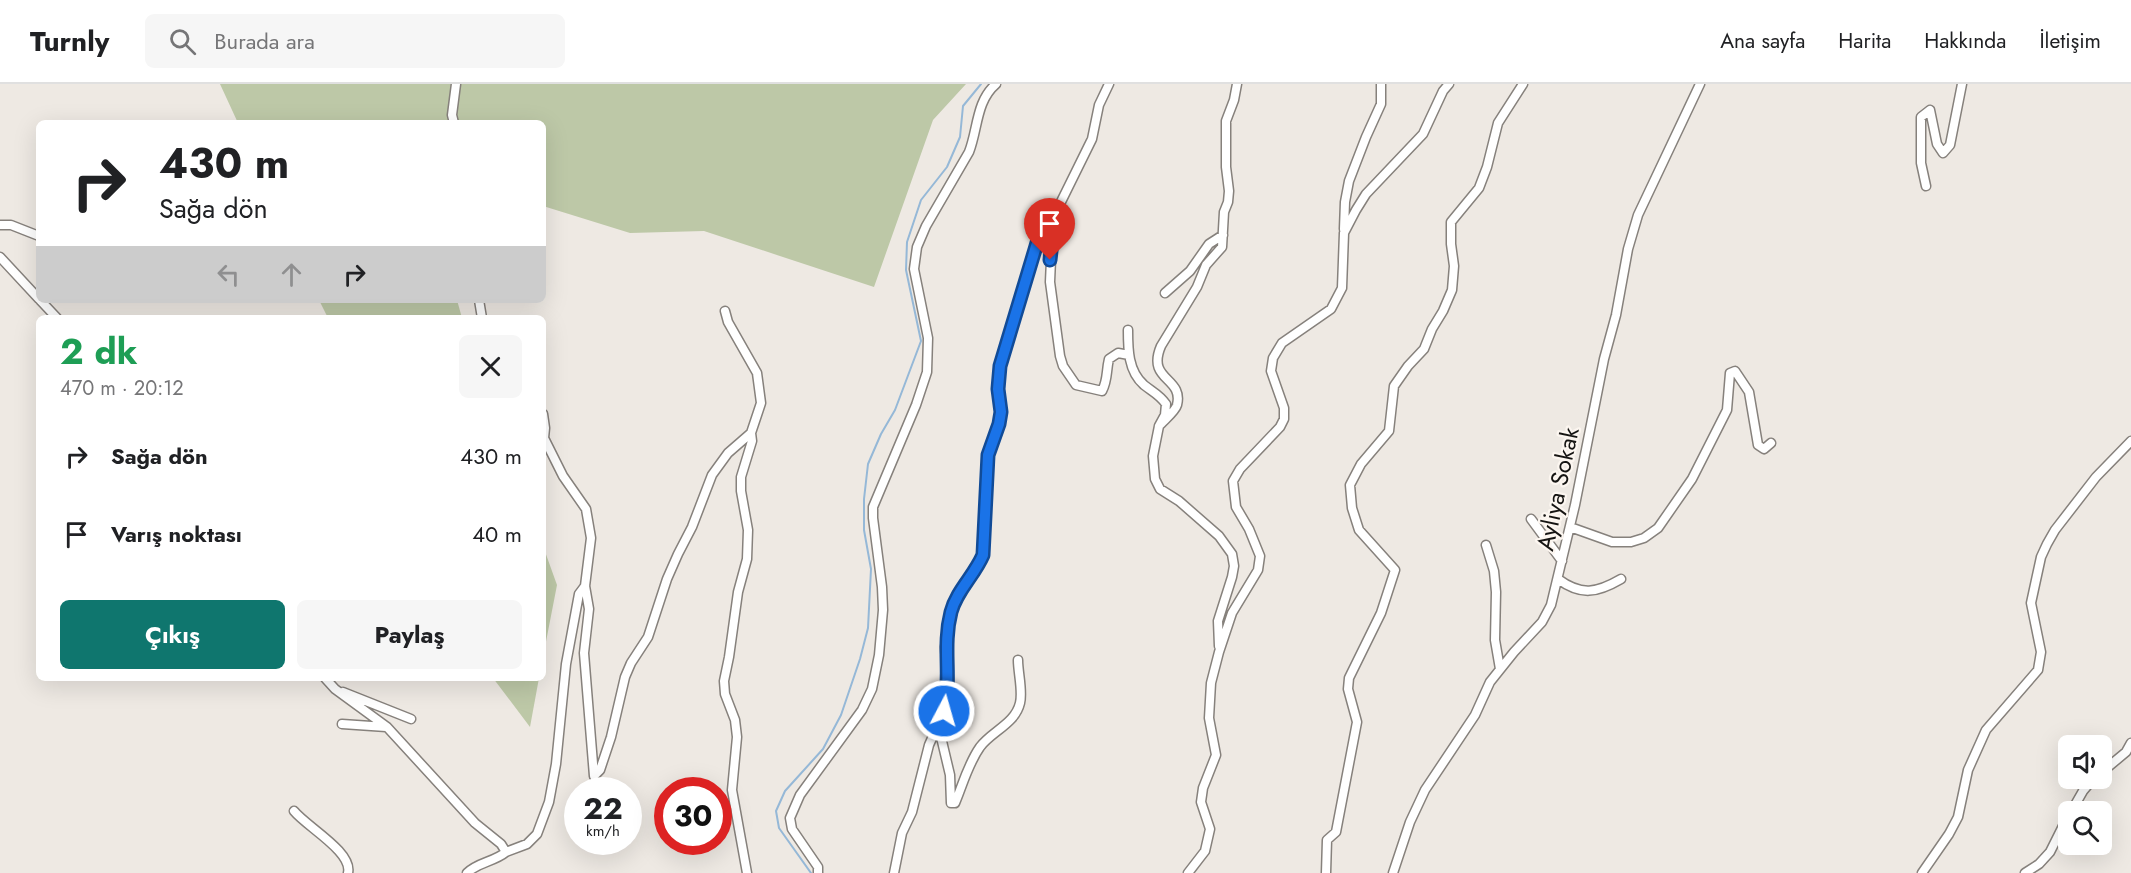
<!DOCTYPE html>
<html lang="tr">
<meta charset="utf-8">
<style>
body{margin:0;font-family:Jost,sans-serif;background:#f6f6f6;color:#202124;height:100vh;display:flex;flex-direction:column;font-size:22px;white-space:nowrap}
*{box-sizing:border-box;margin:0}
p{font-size:20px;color:#757577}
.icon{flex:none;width:33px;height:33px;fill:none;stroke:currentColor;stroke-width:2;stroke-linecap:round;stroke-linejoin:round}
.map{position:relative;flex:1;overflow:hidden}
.details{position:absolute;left:36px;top:231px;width:510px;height:366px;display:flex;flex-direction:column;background:#fff;border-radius:9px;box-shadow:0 6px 24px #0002}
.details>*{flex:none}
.hud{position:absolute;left:36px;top:36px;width:510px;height:183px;border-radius:9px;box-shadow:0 6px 24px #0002;background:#fff;color:#202124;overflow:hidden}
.tools{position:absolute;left:2058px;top:651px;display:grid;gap:12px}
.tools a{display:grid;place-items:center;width:54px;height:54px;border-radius:9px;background:#fff;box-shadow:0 6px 24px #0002;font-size:30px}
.speed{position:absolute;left:564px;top:693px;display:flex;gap:12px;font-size:30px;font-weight:700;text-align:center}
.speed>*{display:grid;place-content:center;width:78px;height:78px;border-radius:50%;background:#fff;box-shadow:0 6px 24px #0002;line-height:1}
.speed small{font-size:15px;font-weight:400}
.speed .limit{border:9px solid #d22;background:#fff;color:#111}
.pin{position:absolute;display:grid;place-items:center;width:51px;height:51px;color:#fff;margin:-62px -26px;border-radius:50% 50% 50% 0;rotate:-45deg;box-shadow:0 0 6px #0007}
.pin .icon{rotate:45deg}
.me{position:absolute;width:66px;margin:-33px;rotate:6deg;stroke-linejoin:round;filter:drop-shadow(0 0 4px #0008)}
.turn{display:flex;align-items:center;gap:21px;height:126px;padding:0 24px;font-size:27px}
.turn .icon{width:78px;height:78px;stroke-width:2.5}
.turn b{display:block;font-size:42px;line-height:51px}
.lanes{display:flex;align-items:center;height:57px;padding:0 24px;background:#0003;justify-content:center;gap:30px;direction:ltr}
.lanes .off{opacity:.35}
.round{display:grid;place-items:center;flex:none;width:63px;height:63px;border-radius:9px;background:#f6f6f6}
.headline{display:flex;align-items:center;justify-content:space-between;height:102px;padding:0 24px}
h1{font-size:36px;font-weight:700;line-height:45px;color:#1e9e55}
.primary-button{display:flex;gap:12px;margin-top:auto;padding:12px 24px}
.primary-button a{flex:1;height:69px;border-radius:9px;background:#0f766e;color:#fff;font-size:24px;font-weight:700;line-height:69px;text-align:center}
.primary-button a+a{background:#f6f6f6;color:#202124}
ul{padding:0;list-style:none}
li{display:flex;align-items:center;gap:18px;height:78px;padding:0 24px}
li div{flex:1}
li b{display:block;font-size:22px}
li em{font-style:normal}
header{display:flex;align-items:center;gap:36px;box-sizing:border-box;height:84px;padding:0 30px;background:#fff;border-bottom:2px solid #e0e0e0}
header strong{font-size:28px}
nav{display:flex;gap:33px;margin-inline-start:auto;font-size:21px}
.search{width:420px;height:54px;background:#f6f6f6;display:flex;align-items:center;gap:15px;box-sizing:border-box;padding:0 21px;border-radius:9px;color:#757577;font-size:22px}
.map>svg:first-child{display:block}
.green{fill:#bdc8a7}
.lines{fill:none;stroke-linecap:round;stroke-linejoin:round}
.stream{stroke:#95b8d7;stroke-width:2}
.street-casing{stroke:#86817c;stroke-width:11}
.street{stroke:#fff;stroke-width:8}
.route-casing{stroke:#114b97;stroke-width:15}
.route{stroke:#1a73e8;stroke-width:10}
.labels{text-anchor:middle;stroke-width:4.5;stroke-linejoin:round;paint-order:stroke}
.street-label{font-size:24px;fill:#151412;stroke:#fcf6f0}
</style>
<header>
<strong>Turnly</strong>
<div class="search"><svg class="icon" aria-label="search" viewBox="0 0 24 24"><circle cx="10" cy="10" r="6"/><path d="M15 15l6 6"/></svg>Burada ara</div>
<nav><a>Ana sayfa</a><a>Harita</a><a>Hakkında</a><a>İletişim</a></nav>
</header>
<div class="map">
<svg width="2131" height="789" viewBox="0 0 2131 789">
<rect width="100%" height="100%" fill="#eee9e3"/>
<path class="green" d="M220,0H966L933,36L874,203L704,147L630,149L543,122V39H238Z
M319,216H457L462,234H328Z
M543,462L557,501L543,573Z
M493,594H539L530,643Z"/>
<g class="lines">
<path class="stream" d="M811,789L779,744L776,727L785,707L823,665L841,631L860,575L868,544L871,485L864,446V415L868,380L881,350L895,326L921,257L906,186L907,158L921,116L947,83L960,53L963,22L981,0"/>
<g class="street-casing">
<path id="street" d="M1109,0L1099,21L1092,55L1055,130L1052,153L1050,198L1060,272L1063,282L1076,301L1102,307C1108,296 1106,287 1109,275L1118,269L1129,271
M454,39L452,31L456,0
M1926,102L1921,79V33L1930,26L1937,60L1943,69L1950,61L1962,0
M0,141H11L39,152
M1344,145L1345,118L1349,97L1366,53L1381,20V0
M0,173L39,215
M1165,209L1190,187L1209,160L1223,151
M40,216L57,234
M479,216L482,234
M725,227L728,238L757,289L761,319L751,349L752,357L741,393V407L748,446L747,475L738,508L729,573L724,597L725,610L735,636L737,653L732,706L747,789
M1128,246C1128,265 1128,287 1144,301C1153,308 1160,311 1166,320L1165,331L1159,342L1153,372L1155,395L1160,405L1179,417L1219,452L1232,470L1234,482L1232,493L1218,537L1219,562
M543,330L545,344L544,354
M1159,342C1164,336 1175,328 1177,321C1184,293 1146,297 1161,262L1197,203L1206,181L1222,163L1224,128L1228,118L1229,107L1226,83V37L1234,16L1237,0
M543,352L563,392L586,425L591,454L585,502L589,525L584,569L594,692L600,686L611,653L625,593L631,579L648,553L667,495L678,470L692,443L712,391L728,369L751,349
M1531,435L1562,477
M1570,443L1612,458H1631L1644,454L1658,444L1692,395L1727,326L1730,289L1735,287L1749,308L1758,361L1764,365L1771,359
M1486,461L1494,487L1496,508L1495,556L1500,585
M1558,495C1581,512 1597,509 1621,495
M325,594L335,605L387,643L475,739L501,760L506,768C494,778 478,778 467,789
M343,608L411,635
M943,636L941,653L950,691L951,719H955C963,700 968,680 980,663C992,647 1015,640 1020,619C1023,607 1018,589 1018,576
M342,640L386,643
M2102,688L2126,668L2131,659
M294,727C307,743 353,768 348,789
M2071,728L2083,707L2094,694
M506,768L527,760L537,750L549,718L556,680L566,580L579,510L585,502
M818,789V783L792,745L790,734L800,711L862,626L872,605L879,571L883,526L882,503L873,434V423L916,321L927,288L928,254L914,185L917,163L926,142L969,68C978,45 976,17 996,0
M894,789L902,749L912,728L929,661L944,627L948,610L945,563L951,529L959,508L978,481L983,471L988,371L999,340L1001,328L998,305L1000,282L1040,149L1045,139L1055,130
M1188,789L1205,767L1210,745L1201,718L1203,704L1216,671L1209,634L1211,599L1219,568L1232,529L1258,486L1260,472L1249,445L1236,423L1233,397L1240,385L1280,343L1284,335V324L1271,287L1273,274L1282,259L1331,225L1342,204L1344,149L1356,126L1366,110L1423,50L1443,7L1449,0
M1326,789L1327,756L1336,748L1357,638L1348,605L1349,594L1381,529L1395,486L1359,446L1352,424L1350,401L1361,380L1389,347L1394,302L1408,282L1424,265L1432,245L1443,227L1452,206L1454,182L1451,160V138L1479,104L1487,83L1498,39L1523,0
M1393,789L1410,738L1425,706L1475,631L1490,598L1514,568L1542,538L1551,521L1575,421L1604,275L1616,231L1628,165L1638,131L1700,0
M1922,789L1949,750L1958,733L1968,686L1986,646L2038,586L2041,568L2031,519L2041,473L2047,460L2055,446L2096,393L2131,357
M2025,789L2039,780L2050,768L2068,732"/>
</g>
<use href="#street" class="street"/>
</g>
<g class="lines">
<g class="route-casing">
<path id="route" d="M944,627C952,594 942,563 951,528C957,506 974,492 983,471L988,371L999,340L1001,328L998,305L1000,282L1040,149L1045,139L1055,130L1050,176"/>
</g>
<use href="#route" class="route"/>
</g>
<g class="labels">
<g class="street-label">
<text transform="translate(1558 405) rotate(-78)" y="8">Ayliya Sokak</text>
</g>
</g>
</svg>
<div class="tools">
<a><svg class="icon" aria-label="sound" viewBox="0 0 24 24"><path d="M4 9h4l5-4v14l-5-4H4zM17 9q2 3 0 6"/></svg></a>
<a><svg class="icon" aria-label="search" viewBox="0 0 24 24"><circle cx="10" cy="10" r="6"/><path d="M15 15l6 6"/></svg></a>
</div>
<div class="speed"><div>22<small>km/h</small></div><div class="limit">30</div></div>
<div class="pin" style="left:1050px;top:176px;background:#d93025"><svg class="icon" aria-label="arrive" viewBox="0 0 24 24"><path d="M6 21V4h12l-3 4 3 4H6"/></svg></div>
<svg class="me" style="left:944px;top:627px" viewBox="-20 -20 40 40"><circle r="17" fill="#1a73e8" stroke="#fff" stroke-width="3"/><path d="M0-11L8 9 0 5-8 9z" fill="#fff"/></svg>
<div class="hud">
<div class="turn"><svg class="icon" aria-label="right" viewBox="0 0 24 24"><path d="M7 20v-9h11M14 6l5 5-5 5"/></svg><div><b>430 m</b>Sağa dön</div></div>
<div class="lanes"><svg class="icon off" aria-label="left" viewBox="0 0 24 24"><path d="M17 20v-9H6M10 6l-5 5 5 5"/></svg><svg class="icon off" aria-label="ahead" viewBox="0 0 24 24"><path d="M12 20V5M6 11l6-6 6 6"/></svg><svg class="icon" aria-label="right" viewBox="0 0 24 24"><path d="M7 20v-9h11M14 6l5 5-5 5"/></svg></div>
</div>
<section class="details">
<div class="headline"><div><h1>2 dk</h1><p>470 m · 20:12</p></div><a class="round"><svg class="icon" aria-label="close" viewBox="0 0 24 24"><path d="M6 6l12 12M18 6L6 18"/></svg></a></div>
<ul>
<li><svg class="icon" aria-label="right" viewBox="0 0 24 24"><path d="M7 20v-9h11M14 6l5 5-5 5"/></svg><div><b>Sağa dön</b></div><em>430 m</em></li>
<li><svg class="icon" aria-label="arrive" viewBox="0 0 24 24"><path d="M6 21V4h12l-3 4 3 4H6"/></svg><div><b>Varış noktası</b></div><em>40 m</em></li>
</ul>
<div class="primary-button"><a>Çıkış</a><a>Paylaş</a></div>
</section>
</div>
